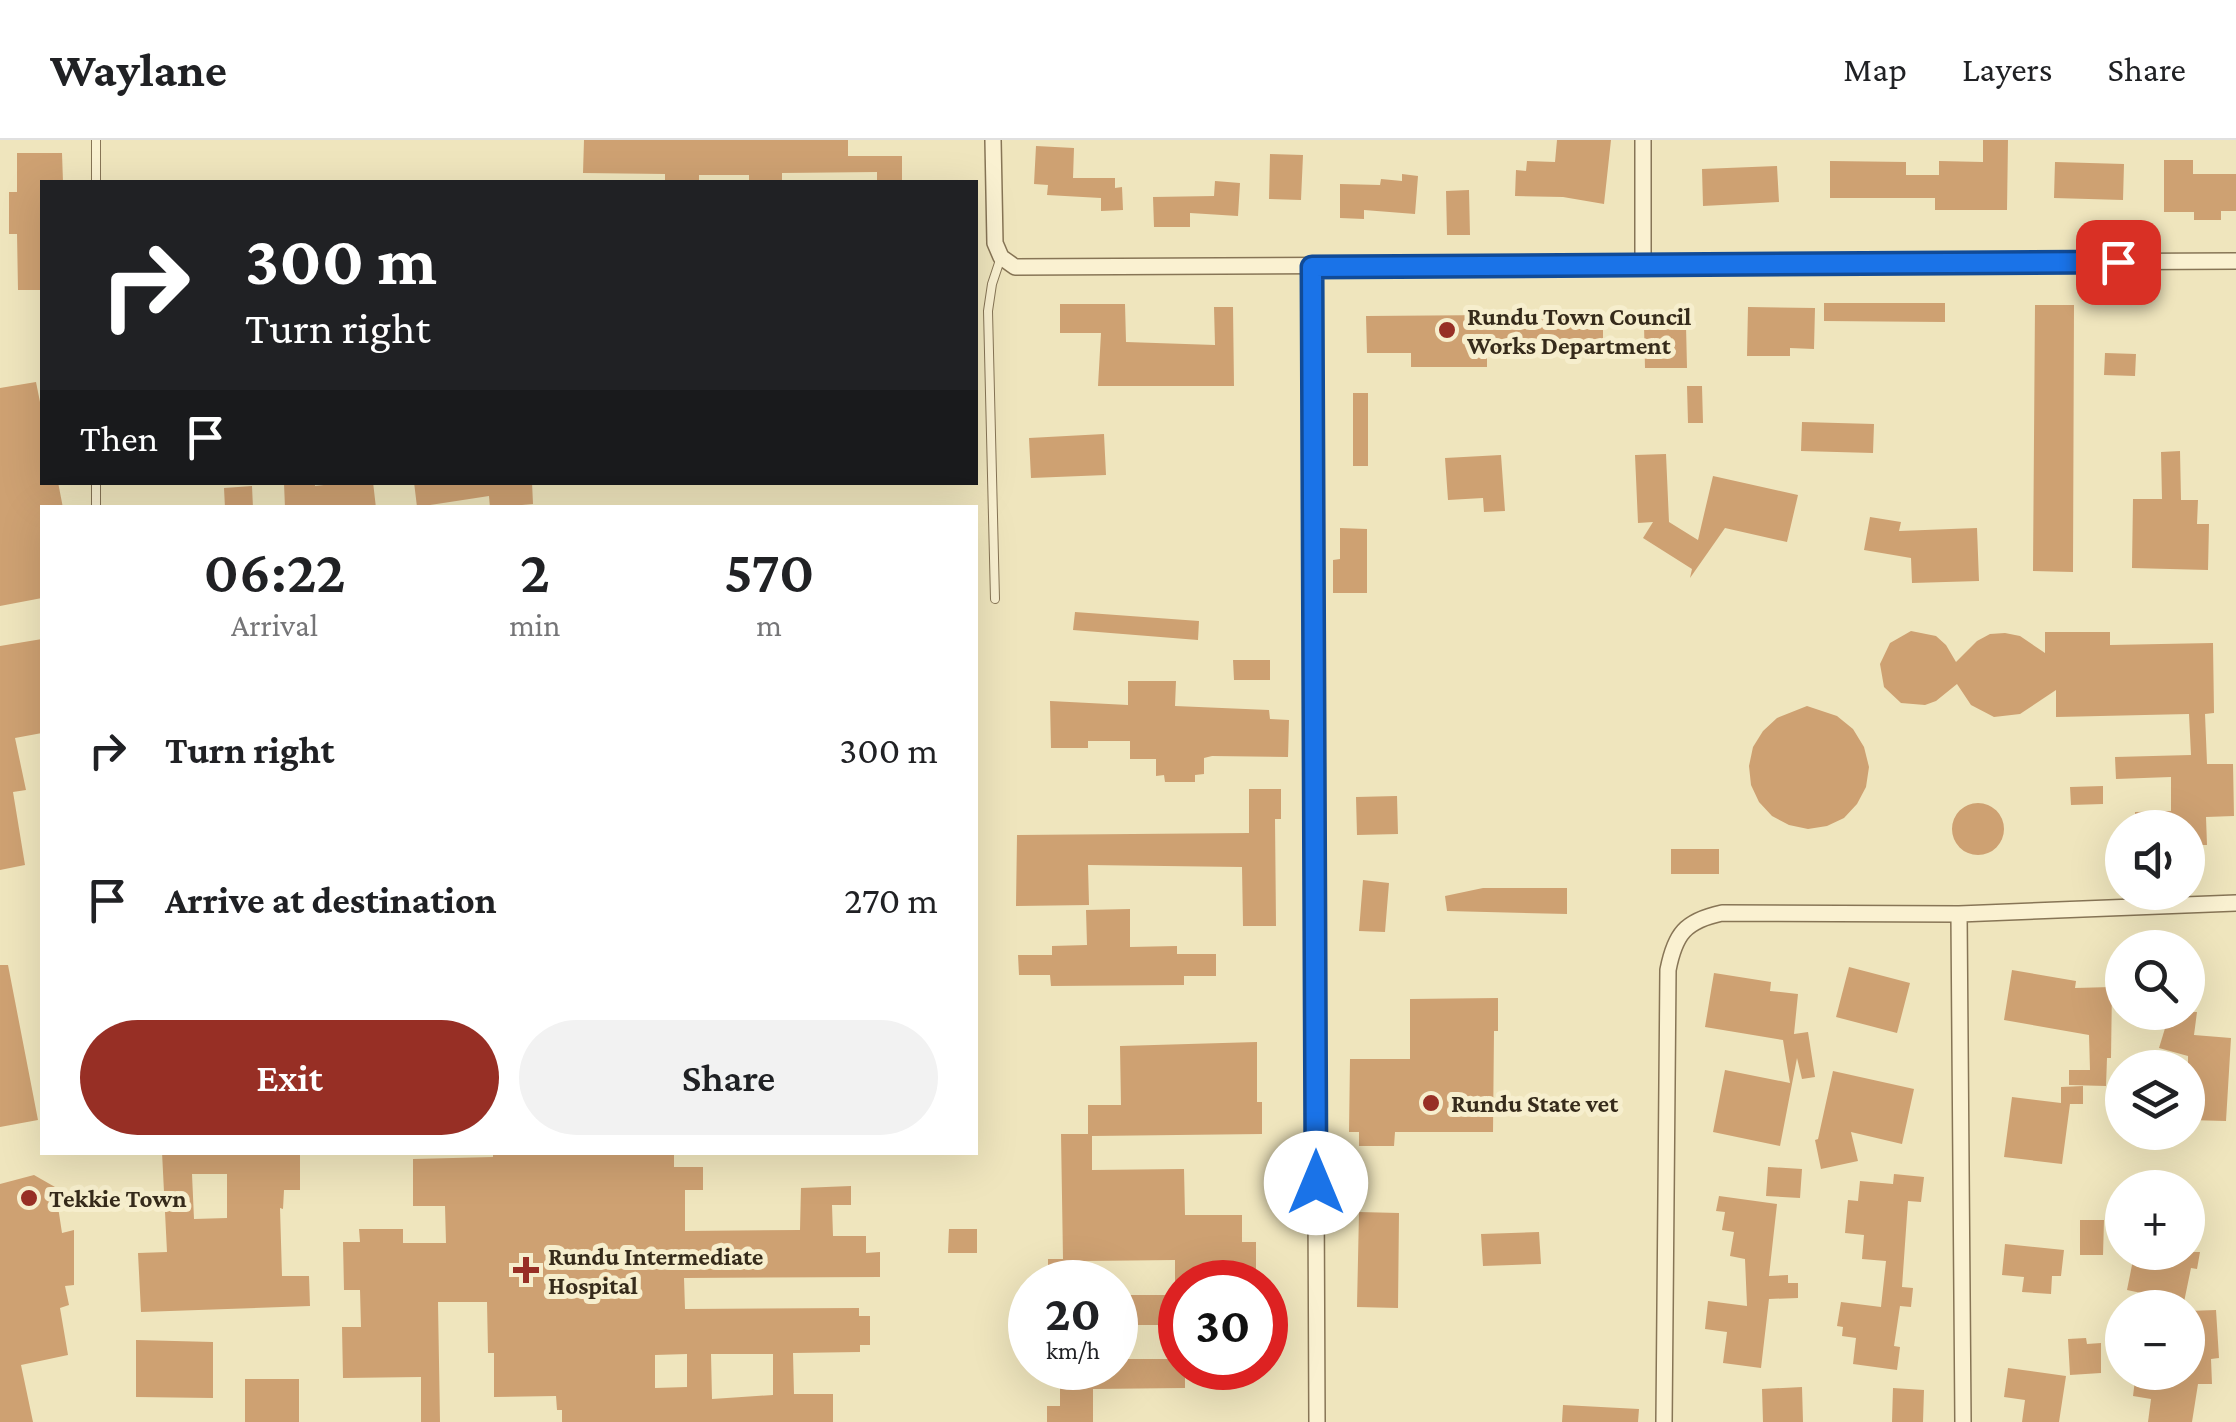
<!DOCTYPE html>
<meta charset="utf-8">
<style>
body{margin:0;font-family:"Crimson Pro",serif;background:#f2f2f2;color:#202124;height:100vh;display:flex;flex-direction:column;font-size:38px;white-space:nowrap}
*{box-sizing:border-box;margin:0}
p{font-size:32px;color:#757577}
.icon{flex:none;width:55px;height:55px;fill:none;stroke:currentColor;stroke-width:2;stroke-linecap:round;stroke-linejoin:round}
.map{position:relative;flex:1;overflow:hidden}
.sheet{position:absolute;left:40px;top:365px;width:938px;height:650px;display:flex;flex-direction:column;background:#fff;border-radius:0px;box-shadow:0 10px 40px #0002}
.sheet>*{flex:none}
.banner{position:absolute;left:40px;top:40px;width:938px;height:305px;border-radius:0px;box-shadow:0 10px 40px #0002;background:#202124;color:#fff;overflow:hidden}
.controls{position:absolute;left:2105px;top:670px;display:grid;gap:20px}
.controls a{display:grid;place-items:center;width:100px;height:100px;border-radius:50%;background:#fff;box-shadow:0 10px 40px #0002;font-size:50px}
.speed{position:absolute;left:1008px;top:1120px;display:flex;gap:20px;font-size:50px;font-weight:700;text-align:center}
.speed>*{display:grid;place-content:center;width:130px;height:130px;border-radius:50%;background:#fff;box-shadow:0 10px 40px #0002;line-height:1}
.speed small{font-size:25px;font-weight:400}
.speed .limit{border:15px solid #d22;background:#fff;color:#111}
.pin{position:absolute;display:grid;place-items:center;width:85px;height:85px;color:#fff;margin:-42px;border-radius:20px;box-shadow:0 5px 15px #0006}
.me{position:absolute;width:110px;margin:-55px;rotate:0deg;stroke-linejoin:round;filter:drop-shadow(0 0 8px #0008)}
.turn{display:flex;align-items:center;gap:35px;height:210px;padding:0 40px;font-size:45px}
.turn .icon{width:130px;height:130px;stroke-width:2.5}
.turn b{display:block;font-size:70px;line-height:85px}
.then{display:flex;align-items:center;height:95px;padding:0 40px;background:#0003;gap:20px;font-size:38px}
.eta{display:flex;justify-content:space-evenly;align-items:center;height:170px;text-align:center}
.eta b{font-size:60px;font-weight:600;line-height:70px}
.cta{display:flex;gap:20px;margin-top:auto;padding:20px 40px}
.cta a{flex:1;height:115px;border-radius:60px;background:#972f25;color:#fff;font-size:40px;font-weight:600;line-height:115px;text-align:center}
.cta a+a{background:#f2f2f2;color:#202124}
ul{padding:0;list-style:none}
li{display:flex;align-items:center;gap:30px;height:150px;padding:0 40px}
li div{flex:1}
li b{display:block;font-size:38px}
li em{font-style:normal}
header{display:flex;align-items:center;gap:60px;box-sizing:border-box;height:140px;padding:0 50px;background:#fff;border-bottom:2px solid #e0e0e0}
header strong{font-size:48px}
nav{display:flex;gap:55px;margin-inline-start:auto;font-size:35px}
.map>svg:first-child{display:block}
.building{fill:#cea172;fill-rule:evenodd}
.lines{fill:none;stroke-linecap:round;stroke-linejoin:round}
.lane-casing{stroke:#877556;stroke-width:10}
.street-casing{stroke:#877556;stroke-width:18}
.lane{stroke:#faf1d1;stroke-width:8}
.street{stroke:#faf1d1;stroke-width:15}
.route-casing{stroke:#114b97;stroke-width:25}
.route{stroke:#1a73e8;stroke-width:18}
.poi-dot{fill:#972f25;stroke:#f6eecd;stroke-width:4}
.labels{text-anchor:middle;stroke-width:10;stroke-linejoin:round;paint-order:stroke}
.poi-label{font-size:25px;font-weight:bold;fill:#362b1b;stroke:#f6eecd;text-anchor:start}
</style>
<header>
<strong>Waylane</strong>
<nav><a>Map</a><a>Layers</a><a>Share</a></nav>
</header>
<div class="map">
<svg width="2236" height="1282" viewBox="0 0 2236 1282">
<rect width="100%" height="100%" fill="#efe5bd"/>
<path class="building" d="M584,0H848V16H902V42H877V32L782,33V42H749V35H699V42H665V34L583,33Z
M1557,0H1611L1604,64L1563,57L1515,56L1516,30L1526,31L1527,21L1555,22Z
M1983,0H2008L2007,70H1935V58H1830V21L1906,22V35H1939V21L1983,22Z
M1036,6L1074,8L1073,38H1115V48L1122,47L1123,70L1101,71V58L1047,55L1048,45L1034,44Z
M17,13H62L63,42H42V150H18L17,94H9V52H17Z
M1270,14L1303,15L1301,60L1269,59Z
M2164,20H2193V34H2236V71H2221V80H2194V72H2164Z
M2055,22L2124,24L2123,60L2054,58Z
M1777,26L1779,62L1703,66L1702,29Z
M1402,34L1418,36L1415,74L1364,70V79L1340,78V44L1380,45L1381,39L1402,41Z
M1215,41L1240,43L1238,76L1190,73V87H1154L1153,57L1214,56Z
M1469,50L1470,95H1447L1446,51Z
M1824,163H1945V182L1824,181Z
M1060,164H1125L1126,202L1215,205L1214,167H1233L1234,246H1098L1101,193H1060Z
M2035,165H2074L2073,432L2033,431Z
M1748,167L1815,168L1814,209L1790,208V216H1747Z
M1603,174V209L1487,210V227H1411V213H1367L1366,176Z
M1644,185H1686L1687,228H1645Z
M2105,213L2136,214L2135,236L2104,235Z
M36,242L42,272V342H58L63,368H42V458L0,466V248Z
M1687,246H1702L1703,283H1688Z
M1353,253H1368V326H1353Z
M1802,282L1874,284L1873,313L1801,311Z
M1104,294L1106,335L1031,338L1029,298Z
M2180,311L2181,360H2198L2197,384H2209L2208,430L2132,428L2133,359H2162L2161,312Z
M1666,314L1669,382L1698,400L1713,336L1798,355L1787,402L1725,388L1690,438L1692,429L1643,398L1653,382L1638,383L1635,315Z
M1501,315L1505,371L1484,372L1483,358L1448,360L1445,318Z
M350,342H373L376,368H285L284,343H315V346Z
M414,342H532L533,364L490,368L489,356L417,367Z
M252,346L253,368H225L224,348Z
M1870,377L1901,382L1899,391L1977,388L1979,441L1912,443L1911,418L1864,410Z
M1340,388L1367,389V453H1333V420L1340,419Z
M1075,472L1199,481L1198,500L1073,490Z
M1911,491L1936,496L1946,505L1956,522L1977,501L1990,494L2005,493L2020,496L2045,513V492H2110V505L2213,503L2214,573L2205,574L2207,624H2233L2234,676L2206,677L2207,705H2188V688H2135V672L2171,671V637L2116,639L2115,617L2191,615L2189,574L2056,577V550L2020,574L1994,577L1971,565L1957,544L1936,561L1925,565L1901,563L1884,547L1880,524L1890,503Z
M42,499V593L15,598L26,650L13,652L25,725L0,730V506Z
M1233,520H1270V540H1234Z
M1128,541H1176L1175,566L1269,570L1270,579L1289,580L1288,617L1212,616L1204,618V634L1195,635V642H1165L1164,635L1156,636V619H1130V601H1088V608H1051L1050,561L1128,565Z
M1807,566L1837,576L1853,589L1864,607L1869,627L1866,647L1857,664L1844,678L1827,686L1808,689L1789,685L1772,676L1759,662L1751,645L1749,626L1753,607L1763,591L1777,578Z
M2103,646V664L2071,665L2070,647Z
M1249,649H1281V679H1275L1276,786H1243L1242,727L1088,725L1089,765L1016,766L1017,695L1249,693Z
M1397,656L1398,694L1357,695L1356,657Z
M1952 689a26 26 0 1 1 52 0a26 26 0 1 1-52 0Z
M1671,709H1719V734H1671Z
M1363,740L1389,743L1385,792L1359,791Z
M1483,748H1567V774L1447,771L1445,756Z
M1130,769V807L1177,806V814H1216V836H1184V845L1051,846L1050,835H1019L1018,815H1052V806L1087,805L1086,770Z
M0,825H8L38,980L0,987Z
M1849,827L1910,843L1897,893L1836,877Z
M2012,830L2076,841L2075,848L2112,847L2111,918H2107L2106,946L2069,945V930H2090L2089,895L2004,880Z
M1714,833L1771,842L1770,851L1798,854L1794,894L1808,892L1815,937L1802,939L1797,918L1780,1006L1713,992L1725,930L1790,943L1783,900L1705,887Z
M1498,858V891H1494L1493,992H1395L1394,1006H1359V992H1349L1350,919H1410V859Z
M2170,872H2197L2194,895L2231,898L2226,981L2188,980V916L2159,908Z
M1257,902V962H1262V994L1092,996V1030L1184,1029L1185,1075H1242V1102H1256V1142H1175V1120L1083,1121V1142H1048V1119H1063L1061,994H1088V965H1121L1120,906Z
M1833,931L1914,949L1902,1004L1851,992L1858,1021L1821,1029L1815,1000L1818,999Z
M2083,946V964H2070L2062,1024L2004,1017L2012,957L2061,963V947Z
M162,1012H300V1050H284L283,1069L280,1068L282,1136H309L310,1166L141,1172L138,1113L167,1112ZM192,1034H227V1078L194,1079Z
M493,1012H674V1027H703V1050H685V1091L800,1090L801,1048L851,1046V1065H832L833,1096H866V1113L880,1112V1137L684,1138L685,1169L859,1168V1176H870V1205H860V1212L793,1213L794,1254H833V1282H562V1270H557L556,1256L494,1257V1213H488L487,1162H438L440,1282H421V1237L343,1238L342,1187H361L360,1150H344L343,1102H360L359,1089H403V1103H446L445,1066H413V1019L493,1017ZM687,1214V1247L655,1248V1215ZM711,1214H773V1255L712,1259Z
M1768,1027L1802,1029L1800,1058L1766,1056Z
M1894,1034L1924,1037L1921,1062L1908,1061L1902,1147L1913,1148L1911,1167L1900,1166L1894,1206L1900,1207L1897,1230L1853,1224L1856,1198L1842,1196L1843,1187L1837,1186L1841,1162L1881,1167L1886,1121L1862,1119L1864,1095L1845,1093L1848,1060L1858,1061L1860,1041L1893,1044Z
M34,1035L55,1047L62,1093L74,1090V1145L65,1146L69,1165L60,1168L68,1215L21,1225L33,1282H0V1044Z
M1719,1056L1777,1064L1769,1136L1788,1135V1143H1798V1158L1769,1159L1761,1228L1723,1223L1727,1192L1705,1189L1708,1161L1747,1166L1745,1119L1730,1116L1734,1092L1722,1090L1725,1072L1716,1071Z
M1359,1072L1399,1073L1398,1168L1357,1167Z
M2080,1080H2104L2103,1115H2080Z
M949,1089H977V1113H948Z
M1539,1092L1541,1124L1483,1126L1481,1094Z
M2005,1104L2064,1110L2061,1136H2052L2051,1154L2022,1152L2024,1137L2002,1135Z
M2152,1112H2200L2197,1129L2191,1128L2184,1162L2127,1150L2134,1115L2152,1119Z
M1115,1155H1180V1185H1115Z
M2216,1170L2219,1218L2211,1219L2212,1244H2198L2192,1282H2148L2151,1259L2133,1256L2136,1232H2188V1171Z
M2086,1198L2087,1204L2101,1203V1233L2070,1235L2068,1199Z
M136,1200L213,1202V1258L136,1257Z
M1115,1219H1180V1228H1185V1248L1093,1249V1282H1047V1266H1060V1228H1115Z
M2008,1228L2066,1236L2059,1282H2022L2025,1260L2004,1257Z
M245,1239H299V1282H245Z
M1802,1247L1803,1282H1763L1762,1249Z
M1893,1248L1924,1250L1923,1282H1892Z
M1563,1265L1639,1269L1638,1282H1562Z"/>
<g class="lines">
<g class="lane-casing">
<path id="lane" d="M96,42V0
M96,342V368
M995,459L988,171L992,144L1001,117"/>
</g>
<g class="street-casing">
<path id="street" d="M993,0L995,103L1001,117L1015,127L2236,121
M1643,125V0
M1312,127L1317,1282
M1959,774L1963,1282
M1664,1282L1668,830C1675,794 1685,781 1722,773L1959,774L2236,763"/>
</g>
<use href="#lane" class="lane"/>
<use href="#street" class="street"/>
</g>
<g class="lines">
<g class="route-casing">
<path id="route" d="M1316,1043L1312,127L2118,122"/>
</g>
<use href="#route" class="route"/>
</g>
<g class="poi-dot">
<circle cx="1447" cy="190" r="10"/>
<circle cx="1431" cy="963" r="10"/>
<circle cx="29" cy="1058" r="10"/>
<path d="M521 1115h10v10h10v10h-10v10h-10v-10h-10v-10h10z"/>
</g>
<g class="labels">
<g class="poi-label">
<text x="1467" y="185">Rundu Town Council<tspan x="1467" dy="29">Works Department</tspan></text>
<text x="1451" y="972">Rundu State vet</text>
<text x="49" y="1067">Tekkie Town</text>
<text x="548" y="1125">Rundu Intermediate<tspan x="548" dy="29">Hospital</tspan></text>
</g>
</g>
</svg>
<div class="controls">
<a><svg class="icon" aria-label="sound" viewBox="0 0 24 24"><path d="M4 9h4l5-4v14l-5-4H4zM17 9q2 3 0 6"/></svg></a>
<a><svg class="icon" aria-label="search" viewBox="0 0 24 24"><circle cx="10" cy="10" r="6"/><path d="M15 15l6 6"/></svg></a>
<a><svg class="icon" aria-label="layers" viewBox="0 0 24 24"><path d="M12 4l9 5-9 5-9-5zM3 14l9 5 9-5"/></svg></a>
<a>+</a>
<a>−</a>
</div>
<div class="speed"><div>20<small>km/h</small></div><div class="limit">30</div></div>
<div class="pin" style="left:2118px;top:122px;background:#d93025"><svg class="icon" aria-label="arrive" viewBox="0 0 24 24"><path d="M6 21V4h12l-3 4 3 4H6"/></svg></div>
<svg class="me" style="left:1316px;top:1043px" viewBox="-20 -20 40 40"><circle r="19" fill="#fff"/><path d="M0-13L10 11 0 6-10 11z" fill="#1a73e8"/></svg>
<div class="banner">
<div class="turn"><svg class="icon" aria-label="right" viewBox="0 0 24 24"><path d="M7 20v-9h11M14 6l5 5-5 5"/></svg><div><b>300 m</b>Turn right</div></div>
<div class="then">Then<svg class="icon" aria-label="arrive" viewBox="0 0 24 24"><path d="M6 21V4h12l-3 4 3 4H6"/></svg></div>
</div>
<section class="sheet">
<div class="eta">
<div><b>06:22</b><p>Arrival</p></div>
<div><b>2</b><p>min</p></div>
<div><b>570</b><p>m</p></div>
</div>
<ul>
<li><svg class="icon" aria-label="right" viewBox="0 0 24 24"><path d="M7 20v-9h11M14 6l5 5-5 5"/></svg><div><b>Turn right</b></div><em>300 m</em></li>
<li><svg class="icon" aria-label="arrive" viewBox="0 0 24 24"><path d="M6 21V4h12l-3 4 3 4H6"/></svg><div><b>Arrive at destination</b></div><em>270 m</em></li>
</ul>
<div class="cta"><a>Exit</a><a>Share</a></div>
</section>
</div>
